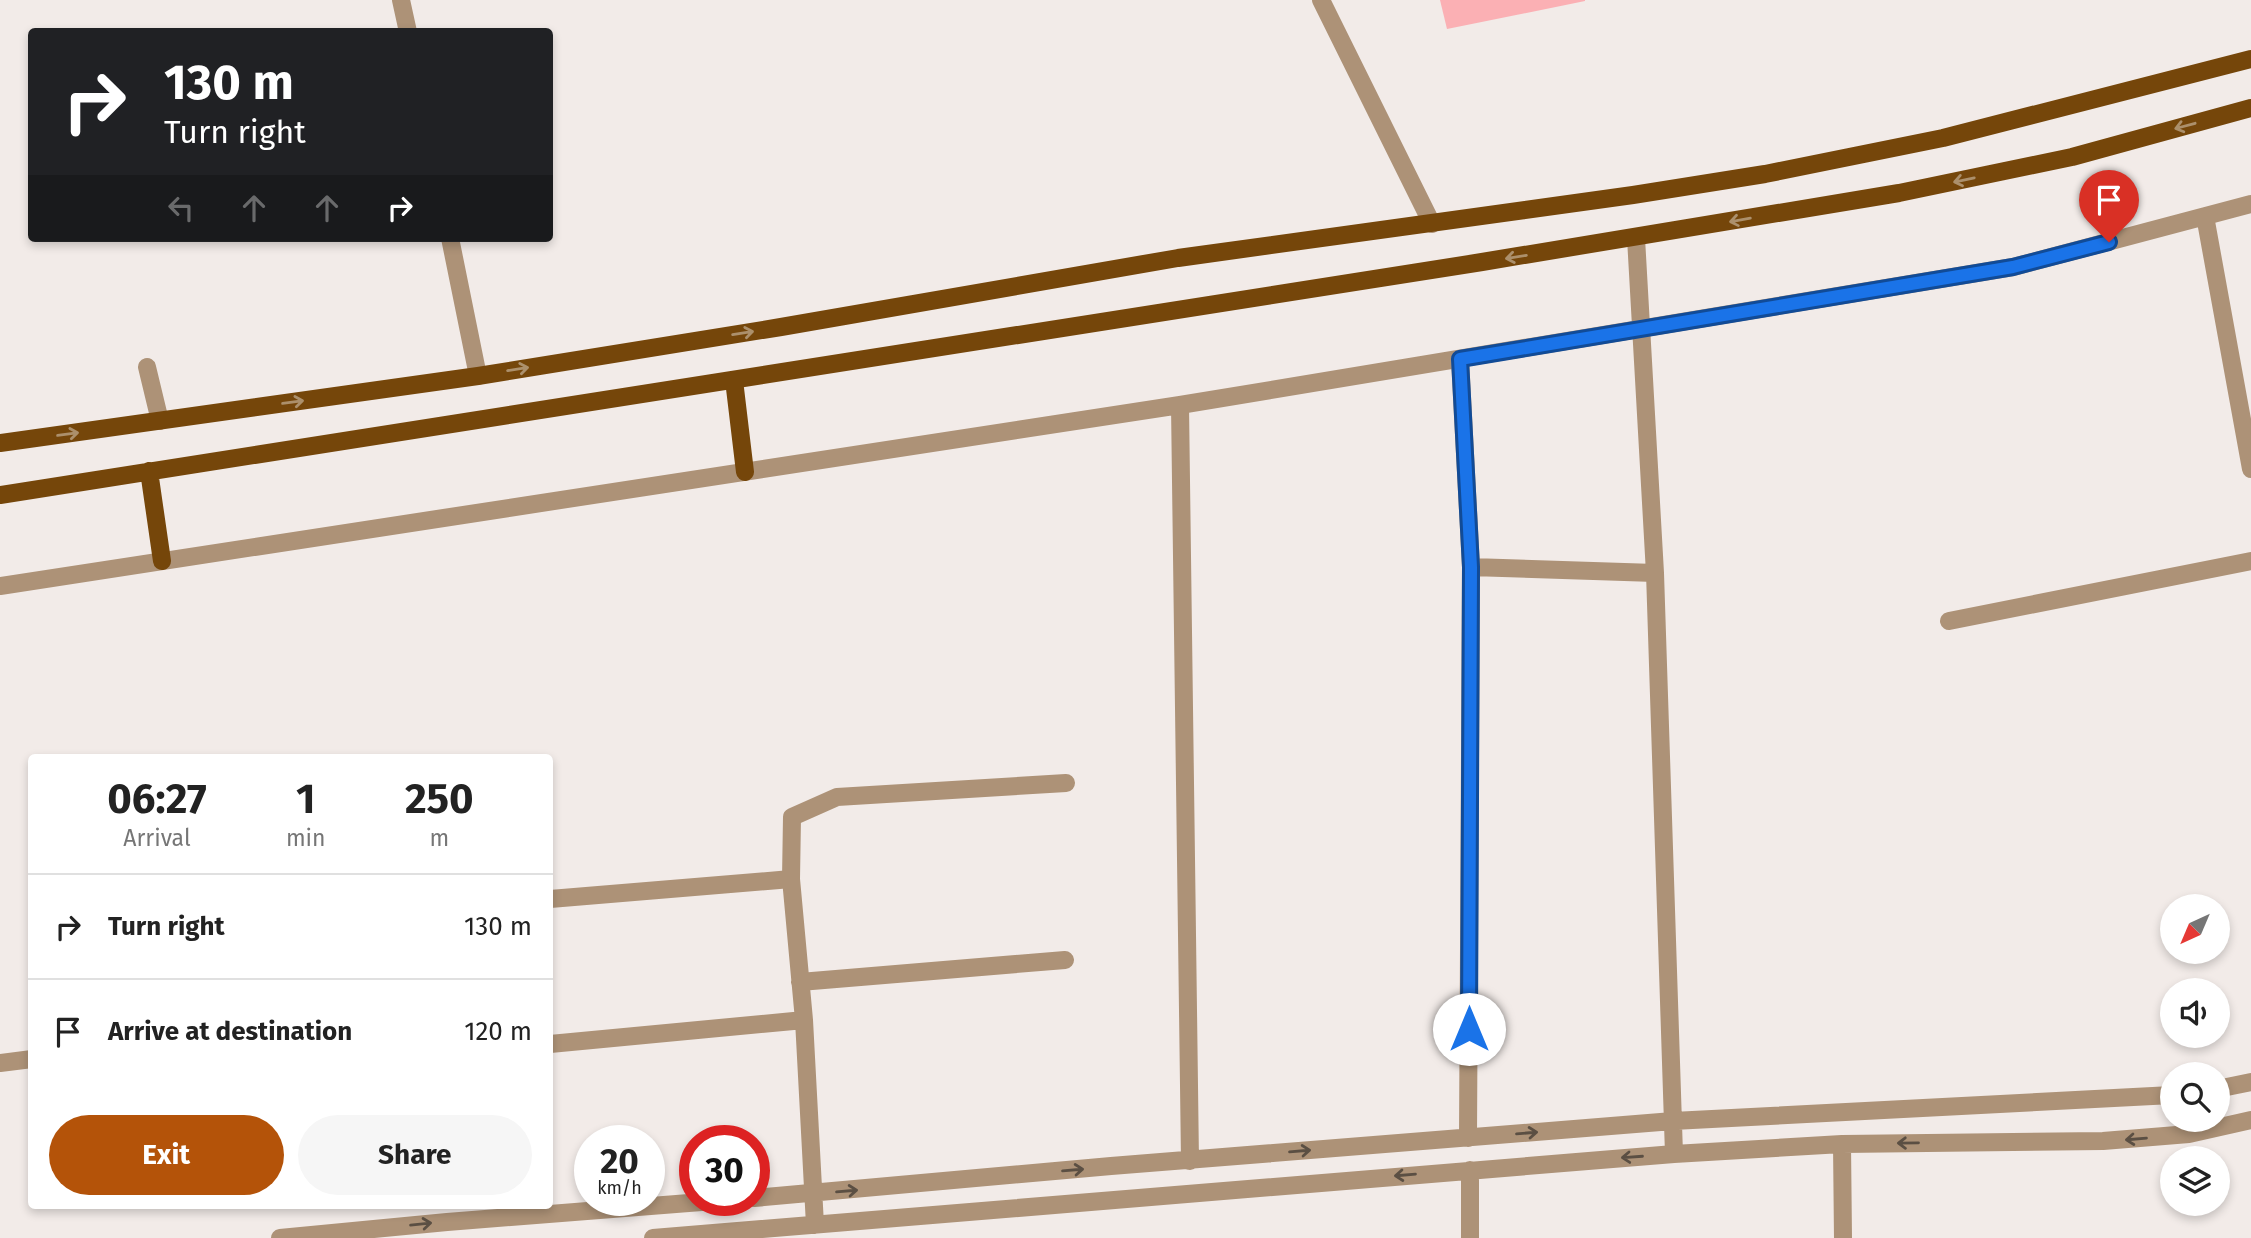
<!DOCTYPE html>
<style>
body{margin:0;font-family:"Fira Sans",sans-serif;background:#f6f6f6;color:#222;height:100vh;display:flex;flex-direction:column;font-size:26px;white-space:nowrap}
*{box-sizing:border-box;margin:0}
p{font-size:23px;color:#767676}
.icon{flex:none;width:38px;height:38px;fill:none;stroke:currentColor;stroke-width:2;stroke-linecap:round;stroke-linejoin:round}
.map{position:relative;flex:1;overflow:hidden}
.drawer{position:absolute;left:28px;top:754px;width:525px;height:455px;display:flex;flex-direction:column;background:#fff;border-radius:7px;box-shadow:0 4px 10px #0003}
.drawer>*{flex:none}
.banner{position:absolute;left:28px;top:28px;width:525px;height:214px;border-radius:7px;box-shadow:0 4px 10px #0003;background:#202124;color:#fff;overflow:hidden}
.needle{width:46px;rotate:224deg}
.controls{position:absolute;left:2160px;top:894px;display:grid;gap:14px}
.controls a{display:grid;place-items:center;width:70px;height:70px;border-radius:50%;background:#fff;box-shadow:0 4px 10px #0003;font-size:35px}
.speed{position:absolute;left:574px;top:1125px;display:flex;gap:14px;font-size:35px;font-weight:700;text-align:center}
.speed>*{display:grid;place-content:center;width:91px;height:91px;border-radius:50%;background:#fff;box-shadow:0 4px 10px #0003;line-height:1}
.speed small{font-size:18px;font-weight:400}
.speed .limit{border:10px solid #d22;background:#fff;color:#111}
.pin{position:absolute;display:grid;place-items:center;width:60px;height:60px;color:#fff;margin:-72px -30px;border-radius:50% 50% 50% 0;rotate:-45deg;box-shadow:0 0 7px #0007}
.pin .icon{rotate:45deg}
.me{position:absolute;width:77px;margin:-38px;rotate:0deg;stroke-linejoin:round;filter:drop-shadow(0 0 5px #0008)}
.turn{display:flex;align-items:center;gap:24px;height:147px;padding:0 21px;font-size:32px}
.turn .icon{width:91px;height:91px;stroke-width:2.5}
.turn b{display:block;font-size:49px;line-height:60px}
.lanes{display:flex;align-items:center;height:66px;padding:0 21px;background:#0003;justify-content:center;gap:35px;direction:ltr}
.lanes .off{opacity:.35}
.eta{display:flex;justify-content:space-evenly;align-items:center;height:119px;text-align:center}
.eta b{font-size:42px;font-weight:700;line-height:49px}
.action{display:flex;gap:14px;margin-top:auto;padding:14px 21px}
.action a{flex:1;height:80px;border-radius:42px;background:#b45309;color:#fff;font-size:28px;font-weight:700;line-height:80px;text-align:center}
.action a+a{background:#f6f6f6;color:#222}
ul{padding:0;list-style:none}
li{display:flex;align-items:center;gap:21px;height:105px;padding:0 21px;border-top:2px solid #e0e0e0}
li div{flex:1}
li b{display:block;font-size:26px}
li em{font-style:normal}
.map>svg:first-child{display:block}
.building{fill:#fbb0b4}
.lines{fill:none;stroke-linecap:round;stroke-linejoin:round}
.minor{stroke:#ad9277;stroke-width:18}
.major{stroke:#75460a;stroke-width:18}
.oneway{stroke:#ac906c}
.oneway2{stroke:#5b4f43}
.route-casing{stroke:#114b97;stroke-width:18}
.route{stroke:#1a73e8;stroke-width:12}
</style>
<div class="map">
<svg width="2251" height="1238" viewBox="0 0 2251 1238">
<rect width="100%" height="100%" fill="#f2ebe8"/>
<path class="building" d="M1440,0H1585V1L1447,29Z"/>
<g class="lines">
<path class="minor" d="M401,0L408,32
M1321,0L1432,224
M2205,216L2251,469
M450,238L478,376
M1636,238L1655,573L1674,1154
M1460,359L1471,567
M147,367L160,421
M1180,405L1190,1161
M0,586L1180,405L2013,267L2251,204
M1949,621L2251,561
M550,899L791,879
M800,982L1065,960
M550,1044L804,1020
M0,1063L32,1059
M2217,1089L2251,1082
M1468,1138L1471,567L1655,573
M1842,1144L1843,1238
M1470,1170V1238
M754,1198L1111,1166L1673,1121L2172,1095
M815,1225L804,1020L791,879L792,817L837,797L1066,783
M280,1238L447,1222L727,1200
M653,1238L1674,1154L1842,1144L2103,1141L2189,1134L2251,1120"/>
<path class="major" d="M734,380L745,472
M0,443L478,376L781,327L1178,258L1633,195L1765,174L1943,138L2251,59
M149,471L162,561
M0,495L1482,262L1899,193L2072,157L2251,108"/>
</g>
<defs><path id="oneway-shaft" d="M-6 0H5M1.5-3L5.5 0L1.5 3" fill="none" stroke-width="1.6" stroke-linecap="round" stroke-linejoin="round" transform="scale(1.75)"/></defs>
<g class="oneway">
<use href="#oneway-shaft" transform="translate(2185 126) rotate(165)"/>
<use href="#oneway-shaft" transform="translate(1964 180) rotate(168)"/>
<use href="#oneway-shaft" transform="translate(1740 220) rotate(170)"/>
<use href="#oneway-shaft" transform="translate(1516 257) rotate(171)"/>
<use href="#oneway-shaft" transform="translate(743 333) rotate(-9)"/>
<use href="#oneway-shaft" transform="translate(518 369) rotate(-9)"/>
<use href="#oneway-shaft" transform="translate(293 402) rotate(-8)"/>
<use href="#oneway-shaft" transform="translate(68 434) rotate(-8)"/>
</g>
<g class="oneway2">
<use href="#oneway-shaft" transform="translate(1527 1133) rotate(-5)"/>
<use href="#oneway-shaft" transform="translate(2136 1139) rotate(175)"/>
<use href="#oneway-shaft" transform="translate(1908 1143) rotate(179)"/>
<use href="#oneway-shaft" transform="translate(1300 1151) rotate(-5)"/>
<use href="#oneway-shaft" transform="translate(1632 1157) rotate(176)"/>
<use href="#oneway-shaft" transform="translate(1073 1170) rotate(-5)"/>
<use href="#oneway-shaft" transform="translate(1405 1175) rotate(175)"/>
<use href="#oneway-shaft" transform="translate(847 1191) rotate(-5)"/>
<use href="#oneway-shaft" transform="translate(421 1224) rotate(-6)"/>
</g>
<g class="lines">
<g class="route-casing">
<path id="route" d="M1469,1029L1471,567L1460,359L2013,267L2109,242"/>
</g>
<use href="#route" class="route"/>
</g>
</svg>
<div class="controls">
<a><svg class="needle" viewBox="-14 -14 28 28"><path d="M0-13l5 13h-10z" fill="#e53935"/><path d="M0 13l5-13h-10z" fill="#767676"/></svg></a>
<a><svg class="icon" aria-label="sound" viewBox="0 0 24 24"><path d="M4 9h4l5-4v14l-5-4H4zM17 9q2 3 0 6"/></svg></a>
<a><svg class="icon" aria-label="search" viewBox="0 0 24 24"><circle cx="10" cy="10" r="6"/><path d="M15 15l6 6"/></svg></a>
<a><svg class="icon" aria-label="layers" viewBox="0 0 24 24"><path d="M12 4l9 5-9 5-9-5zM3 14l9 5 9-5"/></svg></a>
</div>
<div class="speed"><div>20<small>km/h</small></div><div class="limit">30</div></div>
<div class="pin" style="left:2109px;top:242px;background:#d93025"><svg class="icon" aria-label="arrive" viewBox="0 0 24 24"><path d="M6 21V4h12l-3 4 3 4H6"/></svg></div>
<svg class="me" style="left:1469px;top:1029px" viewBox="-20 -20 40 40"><circle r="19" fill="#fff"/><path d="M0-13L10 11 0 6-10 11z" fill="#1a73e8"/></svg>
<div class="banner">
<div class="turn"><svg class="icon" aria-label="right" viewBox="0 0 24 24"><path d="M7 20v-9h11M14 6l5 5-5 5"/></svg><div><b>130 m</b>Turn right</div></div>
<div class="lanes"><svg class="icon off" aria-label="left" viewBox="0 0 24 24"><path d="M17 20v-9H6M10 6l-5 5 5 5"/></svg><svg class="icon off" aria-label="ahead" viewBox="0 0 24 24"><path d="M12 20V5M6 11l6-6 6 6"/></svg><svg class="icon off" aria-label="ahead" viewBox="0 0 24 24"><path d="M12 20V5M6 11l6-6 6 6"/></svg><svg class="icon" aria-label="right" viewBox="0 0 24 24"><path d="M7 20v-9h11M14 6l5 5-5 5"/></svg></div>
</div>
<section class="drawer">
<div class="eta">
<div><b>06:27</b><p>Arrival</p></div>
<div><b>1</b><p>min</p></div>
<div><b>250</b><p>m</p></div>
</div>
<ul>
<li><svg class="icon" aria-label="right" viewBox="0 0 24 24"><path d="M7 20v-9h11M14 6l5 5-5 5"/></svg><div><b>Turn right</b></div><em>130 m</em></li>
<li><svg class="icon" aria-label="arrive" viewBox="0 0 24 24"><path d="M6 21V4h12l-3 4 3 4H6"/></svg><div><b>Arrive at destination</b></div><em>120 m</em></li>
</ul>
<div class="action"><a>Exit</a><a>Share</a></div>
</section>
</div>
